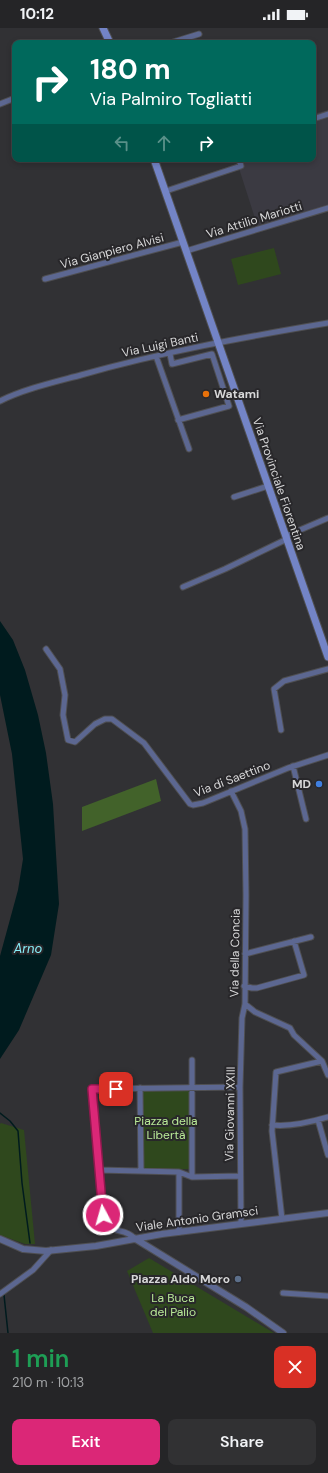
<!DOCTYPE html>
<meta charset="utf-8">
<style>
body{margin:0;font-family:"DM Sans",sans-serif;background:#313133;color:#f1f3f6;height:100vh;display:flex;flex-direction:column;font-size:15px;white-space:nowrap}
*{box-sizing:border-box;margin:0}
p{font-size:13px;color:#a3a5a7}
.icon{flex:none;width:22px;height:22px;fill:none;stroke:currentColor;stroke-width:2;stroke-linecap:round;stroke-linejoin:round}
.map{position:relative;height:1305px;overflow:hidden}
.side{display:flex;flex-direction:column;background:#252527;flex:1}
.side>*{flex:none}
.guide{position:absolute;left:12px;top:12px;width:304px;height:122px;border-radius:8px;box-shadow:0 2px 6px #0003,0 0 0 1px #424244;background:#00695c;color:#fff;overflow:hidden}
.pin{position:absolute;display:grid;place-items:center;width:34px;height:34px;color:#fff;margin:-17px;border-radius:8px;box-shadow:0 2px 6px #0006}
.me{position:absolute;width:44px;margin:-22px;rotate:354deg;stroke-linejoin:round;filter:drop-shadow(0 0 3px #0008)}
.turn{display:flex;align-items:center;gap:14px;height:84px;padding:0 12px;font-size:18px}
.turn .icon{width:52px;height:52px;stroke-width:2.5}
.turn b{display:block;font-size:28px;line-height:34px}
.lanes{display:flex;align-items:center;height:38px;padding:0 12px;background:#0003;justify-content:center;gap:20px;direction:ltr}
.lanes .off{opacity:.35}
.round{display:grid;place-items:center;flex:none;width:42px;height:42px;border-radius:8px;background:#313133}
.summary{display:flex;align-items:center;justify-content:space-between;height:68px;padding:0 12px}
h1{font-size:24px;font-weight:600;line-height:30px;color:#1e9e55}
.action{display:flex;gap:8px;margin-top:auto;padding:8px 12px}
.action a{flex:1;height:46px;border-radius:8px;background:#db2777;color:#fff;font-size:16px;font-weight:600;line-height:46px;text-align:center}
.action a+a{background:#313133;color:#f1f3f6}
.status{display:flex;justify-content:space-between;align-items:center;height:28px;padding:0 20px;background:#252527;direction:ltr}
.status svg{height:11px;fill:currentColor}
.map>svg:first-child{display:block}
.built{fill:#3b3a42}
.green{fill:#2f481d}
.forest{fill:#42622a}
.water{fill:#001b1e}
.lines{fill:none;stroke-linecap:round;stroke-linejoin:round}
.stream{stroke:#001b1e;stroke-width:1.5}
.minor-casing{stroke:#4f4f52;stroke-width:7}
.tertiary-casing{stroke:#4f4f52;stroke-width:8}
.secondary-casing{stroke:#4f4f52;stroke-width:9}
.minor{stroke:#5c6791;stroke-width:5}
.tertiary{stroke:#5c6791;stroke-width:6}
.secondary{stroke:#7384c6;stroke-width:7}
.route-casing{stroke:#8e194d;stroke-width:10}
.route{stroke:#db2777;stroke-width:7}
.food-dot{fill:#e8710a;stroke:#28272a;stroke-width:1.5}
.shop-dot{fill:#3f7fe0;stroke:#28272a;stroke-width:1.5}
.service-dot{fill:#5c6f8a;stroke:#28272a;stroke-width:1.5}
.labels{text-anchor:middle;stroke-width:4;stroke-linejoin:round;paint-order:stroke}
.street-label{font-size:12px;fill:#d7d7d8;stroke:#28272a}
.poi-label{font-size:12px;font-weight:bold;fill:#d7d7d8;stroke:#28272a;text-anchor:end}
.park-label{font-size:12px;fill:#b9ea97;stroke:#28272a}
.water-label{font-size:13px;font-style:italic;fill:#88eff9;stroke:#28272a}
</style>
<div class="status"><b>10:12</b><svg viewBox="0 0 49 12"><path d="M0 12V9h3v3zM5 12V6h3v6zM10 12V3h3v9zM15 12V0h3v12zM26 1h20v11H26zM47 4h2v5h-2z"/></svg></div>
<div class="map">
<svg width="328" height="1305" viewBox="0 0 328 1305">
<rect width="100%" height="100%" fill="#313134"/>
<path class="built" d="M328,82V182L259,203L236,131H313V86Z"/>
<path class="green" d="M274,220L281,246L238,257L231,231Z
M140,1060H192V1141L141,1142Z
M1,1095L24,1102L35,1216H25L0,1207V1096Z
M149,1230L274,1305H153L127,1243Z"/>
<path class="forest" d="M156,751L161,773L82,803V779Z"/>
<path class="water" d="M0,593L13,612L25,642L38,687L46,725L53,776L59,876L51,927L19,1002L0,1031V928L18,862L23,831L12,726L0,667Z"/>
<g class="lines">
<path class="stream" d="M0,1085L10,1093L18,1103L22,1155L30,1215
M4,1267L8,1305"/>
<g class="minor-casing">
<path id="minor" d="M170,15L199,6
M0,76L15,70
M313,91L328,86
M166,163L241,138L239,131
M186,223L328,180
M45,251L183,214
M170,326L172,336L212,326L229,378L178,392
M156,328L189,421
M0,373C24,361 55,354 81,347C162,324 245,309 328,295
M234,469L268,458
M286,508L328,490
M183,559L225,541L287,511
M46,621L60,641L65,667L63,687L68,712L75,714L95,696L105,691H112L144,715L190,776L193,777L203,775L288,740L328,727
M281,702L274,661L284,653L328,641
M293,738L306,791
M231,763L241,783L245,801L246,867L245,976L242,990L240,1059L241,1196
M245,926L311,909
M244,958L252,960H257L304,947L294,913
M245,976L255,984L290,1000L294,1007L322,1033L328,1047
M140,1060L141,1142
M318,1092L328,1127
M272,1097C290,1099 311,1094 328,1089
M99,1142L179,1144L192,1149L240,1148
M192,1149V1032
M282,1191L272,1103L276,1044L322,1033
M179,1204V1144
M134,1210C123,1198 110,1209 103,1187L92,1061L240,1059
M283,1265L328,1268
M0,1266L33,1242L51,1222"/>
</g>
<g class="tertiary-casing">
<path id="tertiary" d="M134,1210L246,1279L283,1305
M0,1211L23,1221L46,1223L96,1218L162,1206L328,1185"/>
</g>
<g class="secondary-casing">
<path id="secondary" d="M103,0L110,15
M154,131L328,629"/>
</g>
<use href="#minor" class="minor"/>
<use href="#tertiary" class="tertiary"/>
<use href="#secondary" class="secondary"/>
</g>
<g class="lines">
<g class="route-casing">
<path id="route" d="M103,1187L92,1061H116"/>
</g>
<use href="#route" class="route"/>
</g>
<circle class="food-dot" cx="206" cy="366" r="4"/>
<circle class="shop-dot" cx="319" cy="756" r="4"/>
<circle class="service-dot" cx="238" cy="1251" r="4"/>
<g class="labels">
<g class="street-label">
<text transform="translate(254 192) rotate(-17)" y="4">Via Attilio Mariotti</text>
<text transform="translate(112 223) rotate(-15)" y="4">Via Gianpiero Alvisi</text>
<text transform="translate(160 317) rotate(-12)" y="4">Via Luigi Banti</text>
<text transform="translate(279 456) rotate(71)" y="4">Via Provinciale Fiorentina</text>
<text transform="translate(232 751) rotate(-21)" y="4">Via di Saettino</text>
<text transform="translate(235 925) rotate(-89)" y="4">Via della Concia</text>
<text transform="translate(230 1086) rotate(-89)" y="4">Via Giovanni XXIII</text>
<text transform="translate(197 1191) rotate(-8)" y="4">Viale Antonio Gramsci</text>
</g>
<g class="poi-label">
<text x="214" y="370" text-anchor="start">Watami</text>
<text x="311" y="760">MD</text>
<text x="230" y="1255">Piazza Aldo Moro</text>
</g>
<g class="park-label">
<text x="166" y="1097">Piazza della<tspan x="166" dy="14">Libertà</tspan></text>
<text x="173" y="1274">La Buca<tspan x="173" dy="14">del Palio</tspan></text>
</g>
<g class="water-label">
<text x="28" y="925">Arno</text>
</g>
</g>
</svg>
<div class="pin" style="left:116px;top:1061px;background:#d93025"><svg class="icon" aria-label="arrive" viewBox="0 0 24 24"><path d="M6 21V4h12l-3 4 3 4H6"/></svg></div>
<svg class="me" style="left:103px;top:1187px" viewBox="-20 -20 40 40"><circle r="17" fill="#db2777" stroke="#fff" stroke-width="3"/><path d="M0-11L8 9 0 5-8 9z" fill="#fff"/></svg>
<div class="guide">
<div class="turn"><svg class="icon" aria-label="right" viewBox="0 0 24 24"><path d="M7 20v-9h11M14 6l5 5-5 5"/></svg><div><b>180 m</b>Via Palmiro Togliatti</div></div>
<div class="lanes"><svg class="icon off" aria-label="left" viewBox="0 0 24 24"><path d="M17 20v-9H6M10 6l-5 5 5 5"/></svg><svg class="icon off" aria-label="ahead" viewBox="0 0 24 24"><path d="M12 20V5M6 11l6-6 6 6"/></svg><svg class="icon" aria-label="right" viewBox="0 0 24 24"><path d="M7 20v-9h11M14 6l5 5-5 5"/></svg></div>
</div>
</div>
<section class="side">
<div class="summary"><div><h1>1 min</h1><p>210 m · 10:13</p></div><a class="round" style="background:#d93025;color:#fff"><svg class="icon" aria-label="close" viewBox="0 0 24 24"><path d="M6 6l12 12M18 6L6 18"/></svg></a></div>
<div class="action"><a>Exit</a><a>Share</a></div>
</section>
